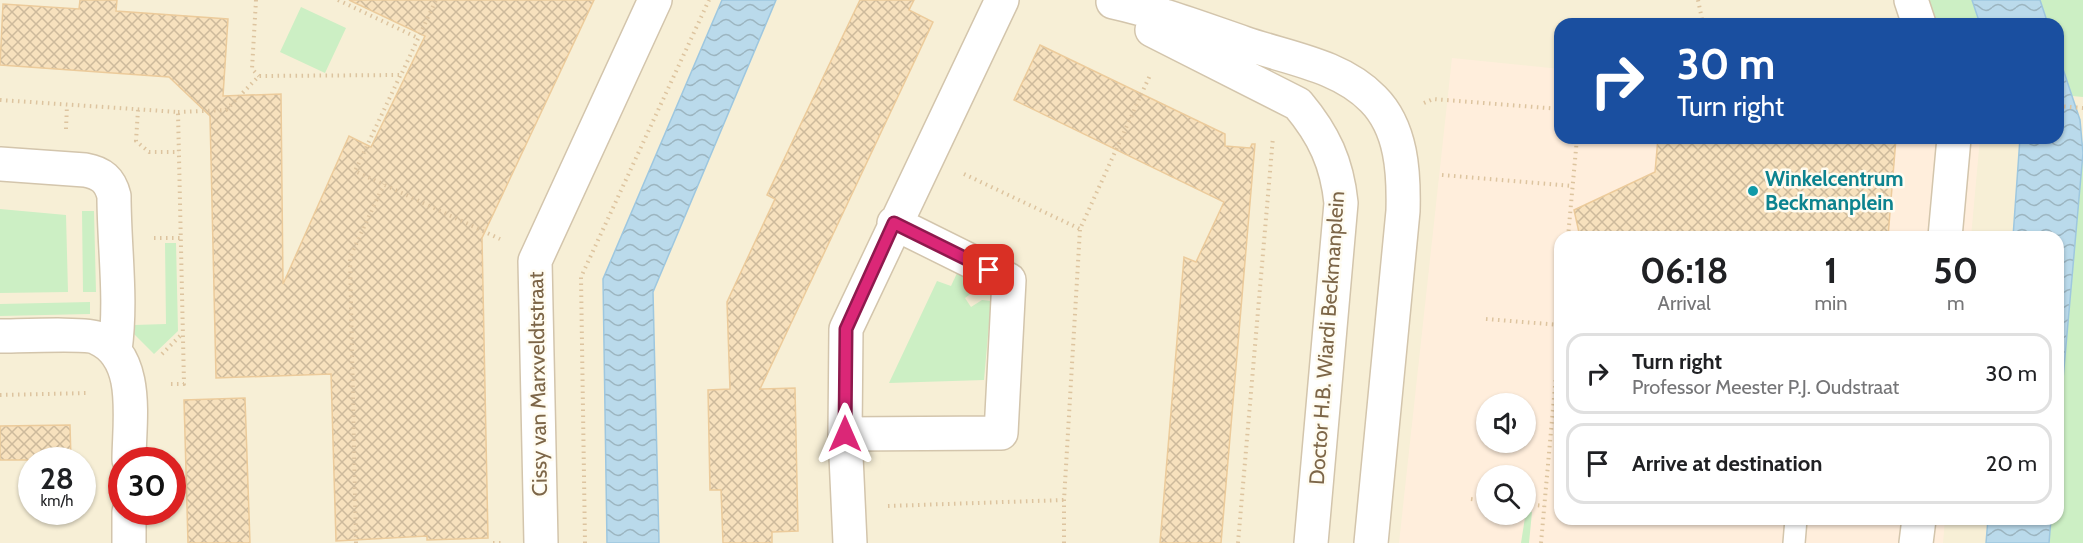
<!DOCTYPE html>
<style>
body{margin:0;font-family:Cabin,sans-serif;background:#f2f2f2;color:#202124;height:100vh;display:flex;flex-direction:column;font-size:22px;white-space:nowrap}
*{box-sizing:border-box;margin:0}
p{font-size:20px;color:#757577}
.icon{flex:none;width:33px;height:33px;fill:none;stroke:currentColor;stroke-width:2;stroke-linecap:round;stroke-linejoin:round}
.map{position:relative;flex:1;overflow:hidden}
.drawer{position:absolute;left:1554px;top:231px;width:510px;height:294px;display:flex;flex-direction:column;background:#fff;border-radius:18px;box-shadow:0 2px 4px #0004}
.drawer>*{flex:none}
.top-card{position:absolute;left:1554px;top:18px;width:510px;height:126px;border-radius:18px;box-shadow:0 2px 4px #0004;background:#1a4fa0;color:#fff;overflow:hidden}
.controls{position:absolute;left:1476px;top:393px;display:grid;gap:12px}
.controls a{display:grid;place-items:center;width:60px;height:60px;border-radius:50%;background:#fff;box-shadow:0 2px 4px #0004;font-size:30px}
.speed{position:absolute;left:18px;top:447px;display:flex;gap:12px;font-size:30px;font-weight:700;text-align:center}
.speed>*{display:grid;place-content:center;width:78px;height:78px;border-radius:50%;background:#fff;box-shadow:0 2px 4px #0004;line-height:1}
.speed small{font-size:15px;font-weight:400}
.speed .limit{border:9px solid #d22;background:#fff;color:#111}
.pin{position:absolute;display:grid;place-items:center;width:51px;height:51px;color:#fff;margin:-26px;border-radius:12px;box-shadow:0 3px 9px #0006}
.me{position:absolute;width:66px;margin:-33px;rotate:0deg;stroke-linejoin:round;filter:drop-shadow(0 0 4px #0008)}
.turn{display:flex;align-items:center;gap:21px;height:126px;padding:0 24px;font-size:27px}
.turn .icon{width:78px;height:78px;stroke-width:2.5}
.turn b{display:block;font-size:42px;line-height:51px}
.eta{display:flex;justify-content:space-evenly;align-items:center;height:102px;text-align:center}
.eta b{font-size:36px;font-weight:700;line-height:42px}
ul{padding:0;list-style:none}
li{display:flex;align-items:center;gap:18px;height:81px;margin:0 12px 9px;padding:0 12px;border:3px solid #e0e0e0;border-radius:18px}
li div{flex:1}
li b{display:block;font-size:22px}
li em{font-style:normal}
.map>svg:first-child{display:block}
.residential{fill:#f7efd6;fill-rule:evenodd}
.commercial{fill:#ffeedc;fill-rule:evenodd}
.green{fill:#ccefc4}
.water{fill:url(#water-waves);stroke:#9ec7df;stroke-width:1.5}
.building{fill:url(#building-cross-hatch);stroke:#eccb9b;stroke-width:1.5}
.lines{fill:none;stroke-linecap:round;stroke-linejoin:round}
.service-casing{stroke:#d3c5ac;stroke-width:24}
.minor-casing{stroke:#d3c5ac;stroke-width:36}
.tertiary-casing{stroke:#d3c5ac;stroke-width:36}
.path{stroke:#ddc49f;stroke-width:4;stroke-dasharray:1.5 4.5;stroke-linecap:butt}
.service{stroke:#fff;stroke-width:21}
.minor{stroke:#fff;stroke-width:33}
.tertiary{stroke:#fff;stroke-width:33}
.route-casing{stroke:#8e194d;stroke-width:15}
.route{stroke:#db2777;stroke-width:10}
.culture-dot{fill:#0f9aa8;stroke:#fffcf1;stroke-width:2}
.labels{text-anchor:middle;stroke-width:5;stroke-linejoin:round;paint-order:stroke}
.culture-label{font-size:21px;font-weight:bold;fill:#0d838f;stroke:#fffcf1;text-anchor:start}
.street-label{font-size:21px;fill:#7d6648;stroke:#fffcf1}
</style>
<div class="map">
<svg width="2083" height="543" viewBox="0 0 2083 543">
<defs>
<pattern id="water-waves" width="16" height="10" patternUnits="userSpaceOnUse" patternTransform="scale(1.5)"><rect width="16" height="10" fill="#badaeb"/><path d="M0 5q4-4 8 0t8 0" fill="none" stroke="#9cb5c0"/></pattern>
<pattern id="building-cross-hatch" width="8" height="8" patternUnits="userSpaceOnUse" patternTransform="scale(1.5)"><rect width="8" height="8" fill="#f7e1bd"/><path d="M0 0l8 8M0 8l8-8" fill="none" stroke="#cdba9c"/></pattern>
</defs>
<rect width="100%" height="100%" fill="#fffbe8"/>
<path class="residential" d="M0,0H2083V543H0ZM1560,24H2058V138H1560ZM1560,237H2058V519H1560ZM1486,404H1526V442H1486ZM32,460H82V512H32ZM122,460H172V512H122ZM1486,476H1526V514H1486Z"/>
<path class="commercial" d="M1452,58L1560,69V138H1980L1971,237H1560V519H1945L1943,543H1399ZM1486,404H1526V442H1486ZM1486,476H1526V514H1486Z"/>
<path class="green" d="M1928,0H1972L1980,24H1937Z
M2040,0H2083V97L2072,96L2058,54V24H2048Z
M301,7L346,28L325,73L280,52Z
M2083,153V543H2049L2051,519H2058V436Z
M0,209L66,215L68,292L0,293Z
M82,211H94L96,292H83Z
M165,243H176L178,331L154,354L134,334V325L166,324Z
M958,271L980,282L976,290L965,298L971,307L982,300L991,301L984,380L889,383L937,281L951,286Z
M90,302V314L0,316V304Z
M1526,511L1532,512L1529,543H1521Z"/>
<path class="water" d="M722,0H776L653,292L659,543H607L603,279Z
M1972,0H2040L2048,24H1980Z
M2058,54L2080,120L2083,153L2058,436V237H2013L2020,138H2058Z
M1988,519H2051L2049,543H1986Z"/>
<path class="building" d="M80,0H117L116,11L228,19L223,96L281,94L283,284L349,136L371,147L425,36L349,0H594L482,238L488,538L427,540V536L336,541L331,374L216,378L210,116L169,77L0,65L3,4L79,9Z
M860,0H914L909,10L933,22L760,389L795,388L798,531L772,532V543H723L721,490H710L708,390L730,389L727,302L775,199L767,195Z
M1040,45L1225,134V146L1250,148L1252,144H1255L1221,543H1160L1184,257L1196,262L1224,202L1014,100Z
M1658,138H1896L1888,237H1580L1574,210L1655,172Z
M245,398L250,543H188L184,400Z
M70,425L71,460H0V426Z"/>
<g class="lines">
<g class="service-casing">
<path id="service" d="M1794,543L1796,519"/>
</g>
<g class="minor-casing">
<path id="minor" d="M1911,0L1919,24
M0,164L85,170C102,173 110,180 114,196C114,247 122,299 115,350
M1945,237L1954,138
M0,336C17,336 87,333 97,338C141,357 129,422 129,460
M845,434L1001,433L1009,280L894,223
M129,512V543
M541,543L535,261L655,0
M850,543L845,434L846,329L1002,0
M1916,543L1919,519"/>
</g>
<g class="tertiary-casing">
<path id="tertiary" d="M1113,2C1158,12 1200,28 1244,43C1287,58 1340,65 1373,99C1402,128 1404,173 1403,211L1371,543
M1152,30L1298,104C1324,135 1337,163 1341,203L1311,543"/>
</g>
<path class="path" d="M256,0L252,69L259,76
M338,0L418,38
M1698,0L1703,24
M400,76L355,171L500,239
M0,100L178,112L184,384H170
M1424,103L1433,99L1560,109
M2058,106L2083,108
M138,110L136,141L149,152H179
M178,112L226,110L259,76L401,75L436,0
M66,129L67,105
M964,174L1080,229
M1442,175L1573,186
M1568,237L1577,138
M154,238H181
M1486,319L1560,325
M162,354L182,334
M0,395L89,393
M1471,499L1486,501
M1526,504L1544,506
M888,506L1064,500
M356,543L350,257L384,184
M493,543H502
M585,543L581,277L709,0
M1064,543V500L1080,229L1151,73
M1238,543L1273,137
M1541,543L1560,330"/>
<use href="#service" class="service"/>
<use href="#minor" class="minor"/>
<use href="#tertiary" class="tertiary"/>
</g>
<g class="lines">
<g class="route-casing">
<path id="route" d="M845,434L846,329L894,223L989,270"/>
</g>
<use href="#route" class="route"/>
</g>
<circle class="culture-dot" cx="1753" cy="191" r="6"/>
<g class="labels">
<g class="culture-label">
<text x="1765" y="186">Winkelcentrum<tspan x="1765" dy="24">Beckmanplein</tspan></text>
</g>
<g class="street-label">
<text transform="translate(1327 338) rotate(-86)" y="7">Doctor H.B. Wiardi Beckmanplein</text>
<text transform="translate(538 384) rotate(-91)" y="7">Cissy van Marxveldtstraat</text>
</g>
</g>
</svg>
<div class="controls">
<a><svg class="icon" aria-label="sound" viewBox="0 0 24 24"><path d="M4 9h4l5-4v14l-5-4H4zM17 9q2 3 0 6"/></svg></a>
<a><svg class="icon" aria-label="search" viewBox="0 0 24 24"><circle cx="10" cy="10" r="6"/><path d="M15 15l6 6"/></svg></a>
</div>
<div class="speed"><div>28<small>km/h</small></div><div class="limit">30</div></div>
<div class="pin" style="left:989px;top:270px;background:#d93025"><svg class="icon" aria-label="arrive" viewBox="0 0 24 24"><path d="M6 21V4h12l-3 4 3 4H6"/></svg></div>
<svg class="me" style="left:845px;top:434px" viewBox="-20 -20 40 40"><path d="M0-17L14 15 0 8-14 15z" fill="#db2777" stroke="#fff" stroke-width="4"/></svg>
<div class="top-card">
<div class="turn"><svg class="icon" aria-label="right" viewBox="0 0 24 24"><path d="M7 20v-9h11M14 6l5 5-5 5"/></svg><div><b>30 m</b>Turn right</div></div>
</div>
<section class="drawer">
<div class="eta">
<div><b>06:18</b><p>Arrival</p></div>
<div><b>1</b><p>min</p></div>
<div><b>50</b><p>m</p></div>
</div>
<ul>
<li><svg class="icon" aria-label="right" viewBox="0 0 24 24"><path d="M7 20v-9h11M14 6l5 5-5 5"/></svg><div><b>Turn right</b><p>Professor Meester P.J. Oudstraat</p></div><em>30 m</em></li>
<li><svg class="icon" aria-label="arrive" viewBox="0 0 24 24"><path d="M6 21V4h12l-3 4 3 4H6"/></svg><div><b>Arrive at destination</b></div><em>20 m</em></li>
</ul>
</section>
</div>
